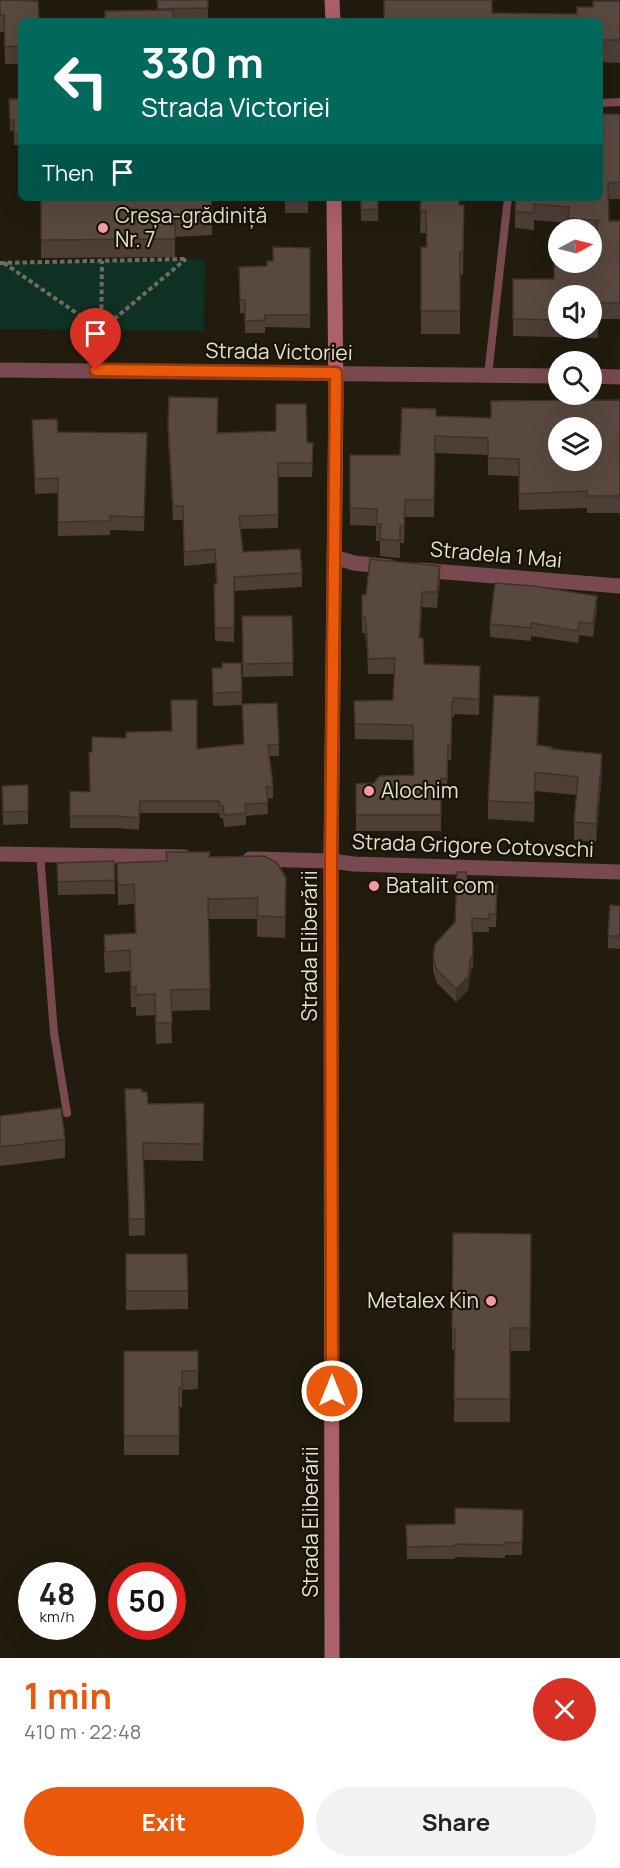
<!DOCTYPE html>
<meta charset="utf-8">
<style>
body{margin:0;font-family:Manrope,sans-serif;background:#f2f2f2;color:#202124;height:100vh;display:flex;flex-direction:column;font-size:22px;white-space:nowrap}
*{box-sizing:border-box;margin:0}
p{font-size:20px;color:#757577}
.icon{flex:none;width:33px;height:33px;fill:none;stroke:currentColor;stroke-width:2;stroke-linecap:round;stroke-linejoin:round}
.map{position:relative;height:1658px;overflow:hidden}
.side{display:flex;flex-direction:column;background:#fff;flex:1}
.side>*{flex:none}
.hud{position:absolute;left:18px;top:18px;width:585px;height:183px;border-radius:9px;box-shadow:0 6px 24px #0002;background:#00695c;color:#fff;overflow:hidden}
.needle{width:39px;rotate:83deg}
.fabs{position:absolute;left:548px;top:219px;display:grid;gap:12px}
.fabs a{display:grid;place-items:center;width:54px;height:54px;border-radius:50%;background:#fff;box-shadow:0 6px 24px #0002;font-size:30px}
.speed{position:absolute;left:18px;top:1562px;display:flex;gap:12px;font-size:30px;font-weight:700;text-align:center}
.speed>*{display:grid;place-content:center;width:78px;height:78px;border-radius:50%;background:#fff;box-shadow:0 6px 24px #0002;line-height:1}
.speed small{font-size:15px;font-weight:400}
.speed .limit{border:9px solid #d22;background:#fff;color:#111}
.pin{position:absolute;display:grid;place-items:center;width:51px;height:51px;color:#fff;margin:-62px -26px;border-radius:50% 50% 50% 0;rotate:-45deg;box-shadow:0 0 6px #0007}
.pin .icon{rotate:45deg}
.me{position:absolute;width:66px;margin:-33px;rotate:0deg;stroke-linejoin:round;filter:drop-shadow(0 0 4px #0008)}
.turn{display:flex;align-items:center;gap:21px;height:126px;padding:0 24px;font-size:27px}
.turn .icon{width:78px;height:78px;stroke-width:2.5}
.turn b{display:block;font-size:42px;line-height:51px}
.then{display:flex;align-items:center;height:57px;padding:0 24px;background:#0003;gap:12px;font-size:22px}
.round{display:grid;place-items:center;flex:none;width:63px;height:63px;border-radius:32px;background:#f2f2f2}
.head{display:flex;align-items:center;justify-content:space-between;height:102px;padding:0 24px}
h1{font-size:36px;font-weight:700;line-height:45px;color:#ea580c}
.primary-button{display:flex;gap:12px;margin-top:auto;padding:12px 24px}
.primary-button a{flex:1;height:69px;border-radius:36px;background:#ea580c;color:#fff;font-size:24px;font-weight:700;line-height:69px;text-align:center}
.primary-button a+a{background:#f2f2f2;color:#202124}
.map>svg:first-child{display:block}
.green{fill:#0e3123}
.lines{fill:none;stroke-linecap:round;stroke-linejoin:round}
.path{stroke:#6f6b5e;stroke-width:4;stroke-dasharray:4.5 3;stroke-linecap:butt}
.service{stroke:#784950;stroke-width:8}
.minor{stroke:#784950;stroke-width:15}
.tertiary{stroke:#784950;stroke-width:15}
.secondary{stroke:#ab606d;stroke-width:15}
.wall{fill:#4d3e36;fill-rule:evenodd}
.shaded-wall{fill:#3e322c}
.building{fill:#59483f;stroke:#3e322c;stroke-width:1.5;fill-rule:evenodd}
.route-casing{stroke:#983908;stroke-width:15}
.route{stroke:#ea580c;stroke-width:10}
.poi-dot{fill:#f49aa2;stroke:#181305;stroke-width:2}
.labels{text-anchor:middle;stroke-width:4.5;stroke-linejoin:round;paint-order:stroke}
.poi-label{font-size:21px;fill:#e2dfd5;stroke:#181305;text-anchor:start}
.street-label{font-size:21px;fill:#e2dfd5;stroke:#181305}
</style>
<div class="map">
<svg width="620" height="1658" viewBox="0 0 620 1658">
<rect width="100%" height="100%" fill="#211c0d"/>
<path class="green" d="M205,259L204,331L0,329V263Z"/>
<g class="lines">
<path class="path" d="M0,263L185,259
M4,263L101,330L186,259
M101,339L102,261"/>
<path class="service" d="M600,103L620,102
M488,375L508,198
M40,853L54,1033L67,1113"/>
<path class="minor" d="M0,370L558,376
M591,376L620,377
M334,557L354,563L390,567
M420,570L620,586
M331,861L354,864L620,872"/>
<path class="tertiary" d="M0,854L184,857
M250,859L331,861"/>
<path class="secondary" d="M332,0L333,21
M332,1658L331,861L336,400L334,198"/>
</g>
<path class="wall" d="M0,0L21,21V64H5L4,32H0Z
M157,0H208V21H105L157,10Z
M620,1V63L600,62V21H384L493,13L577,14L593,7Z
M9,99H21V145H14V131H10Z
M602,114H620V199H608L609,221H620V319H598V338L513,336V279H554L598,260L597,237L591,236V230H568V223L534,220V230L515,228V212L516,198H600L602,139ZM558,296H591V328H558Z
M41,198L212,216V235L175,237V257L41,258Z
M285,198H308V213H285Z
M361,198H378V221H361Z
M421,198L464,205L463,275H460V334H421V247H426V233H420Z
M310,248V328L265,327V333H245V313H240L239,267L267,266L273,261Z
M169,397L217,433L307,442L313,456L312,477H278V528L240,529L243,552L302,573V587L234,591V642L215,641L214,584H216L215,563L184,566L183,520H173L168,439Z
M620,400V515H619V513H587V508L519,510V476L488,475V455L435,453L434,517H405L404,543H400V558L380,556V541H376V526L350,525V455H400L436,416L491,418Z
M32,420L58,432L147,447L144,531L110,530V535L58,536V493L35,494Z
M440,581L437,608L422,607L420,638L424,664L480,682L479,715L454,714V717H452L451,760H448L447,794H441V831H356V784L374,783L414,775L413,740L355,739L354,701L393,700L394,674H368L367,651L365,633H362V595Z
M597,609L593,637L579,635L578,643L531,636V641L490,637V624Z
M242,616H292L293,676L243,677Z
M212,668L242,692V705L213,706Z
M242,704L279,744V756H269L273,786V798L267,799L268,814L246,816V825L224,827L223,818H220L219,813H140L139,830L118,828H70V791L90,792L197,749L244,744Z
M539,716L538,745L552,750L602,773L596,842L574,840V822L577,795L535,791L534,822L488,819V801Z
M28,785V824L3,825L2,786Z
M210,857L286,898L285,938L257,937V919H209L210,1010L171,1011L172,1043L156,1044L155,1015L136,1016V1007H131L130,971L105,973L104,955V935L135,933L134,904L118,905L117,863L166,861Z
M114,861L115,894L58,895L57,863Z
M468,885L497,898L496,927H489V932H472L473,969H471L468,990L456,1002L437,983L433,971V958L455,922Z
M620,906V949L608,948V936Z
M125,1089L142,1092L148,1104L204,1103L203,1161L144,1160L145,1235L129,1236Z
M0,1116L65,1139V1158L0,1166Z
M453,1233L531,1234L530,1351H510V1422H454L455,1350H452Z
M126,1254L188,1291V1309L126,1310Z
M124,1351H198V1389L182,1390V1407H179V1455H124Z
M523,1510L522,1555H505V1558L455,1557V1559H407L406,1525L455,1524Z"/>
<path class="shaded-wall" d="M440,566V581L437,608V592Z
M422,592V607L419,653V638Z
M597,596V609L593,637V624Z
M579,622V635L578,643V631Z
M539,697V716L537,763V745Z
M602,754V773L596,842V824Z
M535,772V791L534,822V803Z
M471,956V969L468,990L456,1002V989Z"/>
<path class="building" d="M0,0L38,1L39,21H21V46L5,47L4,15H0Z
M157,0H208V8L158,9Z
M384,0H492V13L577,14V7H593V1H620V40H600V21H384Z
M173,10V21H105V11Z
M9,99H21V134H14V120H10Z
M602,114H620V182L608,183L609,221H620V303H598V321H591V296H558V320L513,319V279H554V259H558V262H591V260H598L597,221H601L568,218L569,207L534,204V213L515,212L516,198H600V139H603Z
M41,198H211L212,216L175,219V239L41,240Z
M285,198H308V201H285Z
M361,198H378V209L361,210Z
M421,198H459V205H464L463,252H460V311H421V247H427L426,211L420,210Z
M273,247L310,248V315H265V320L245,321V300H240L239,267L267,266V261H273Z
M169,397L218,398L217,433L276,431V404H306L307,442L313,443L312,463H278V515L239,516L243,552L300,549L302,573L234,577V628H215L214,584H217L215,549L184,552L183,506H173L168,425Z
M620,400V498H619V496H587V491L519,494V459L488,458V438L435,436L434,500H405L404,526H400V541L380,539L381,524H376L377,509L350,508V455H400L402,408L436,409V416L491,418V401ZM558,428H591V460H558Z
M57,419L58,432L147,433L144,517L110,516V521L58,522V478L35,479L32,420Z
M370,559L440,566L437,592H422L419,638H423L424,664L480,666L479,699L453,698L454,702H452L451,745H448L447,779L441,778V815H356V784L374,783L379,776L414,775L413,725L355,724L354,701L393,700L395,658L368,659L367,635L365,617H362V595H366Z
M495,583L534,586L597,596L593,624L579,622L578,631L531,623V628L490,624Z
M242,616H292L293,663L243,664Z
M222,663H241L242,692L213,693L212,668H222Z
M494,695L539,697L537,745L552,747V749L602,754L596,824L574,822L578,777L535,772L534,803L488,801Z
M171,700H197V749L244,744L242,704L277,703L279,744L268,745L273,786L266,787L268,803L245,804L246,813L224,815L223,806H220L219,801H140L139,818L118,816H70V791L90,792L89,752H92V737L126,738V732L172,731Z
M28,785V811L3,812L2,786Z
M166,852H210L209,857L264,856L277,863L286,878L285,917L257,916L258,898L208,899L210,989L171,990L172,1023H156L155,994L136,995V987H131L130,950L105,952L104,935L136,933L134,884L118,885L117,863L167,861Z
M114,861L115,880L58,882L57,863Z
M457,872H466L468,885H497L496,914H489V919L472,918L473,956H471L468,977L456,989L437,970L433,958L435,944L455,922Z
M610,905L620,906V936H608Z
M125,1089H142V1092H147L148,1104L204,1103L203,1144L143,1143L145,1219H129Z
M61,1108L65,1139L0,1147V1116Z
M453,1233L531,1234L530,1328H510V1399H454L455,1328H452Z
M126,1254H187L188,1291H126Z
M124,1351H198V1371H182V1388H179V1436H124Z
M455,1508L523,1510L522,1543L505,1542V1545L455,1544V1546L407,1547L406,1525L455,1524Z"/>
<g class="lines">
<g class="route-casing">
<path id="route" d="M96,370L336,373L331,861L332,1391"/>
</g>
<use href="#route" class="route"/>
</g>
<g class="poi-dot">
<circle cx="103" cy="228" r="6"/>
<circle cx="369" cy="791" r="6"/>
<circle cx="374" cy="886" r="6"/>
<circle cx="491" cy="1301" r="6"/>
</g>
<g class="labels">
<g class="poi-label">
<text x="115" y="223">Creșa-grădiniță<tspan x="115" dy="24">Nr. 7</tspan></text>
<text x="381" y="798">Alochim</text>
<text x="386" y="893">Batalit com</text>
<text x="479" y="1308" text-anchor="end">Metalex Kin</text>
</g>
<g class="street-label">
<text transform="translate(279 352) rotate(1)" y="7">Strada Victoriei</text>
<text transform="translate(496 555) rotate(5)" y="7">Stradela 1 Mai</text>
<text transform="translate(473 846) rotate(2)" y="7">Strada Grigore Cotovschi</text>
<text transform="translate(310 946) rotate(-90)" y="7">Strada Eliberării</text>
<text transform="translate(311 1522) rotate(-90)" y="7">Strada Eliberării</text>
</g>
</g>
</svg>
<div class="fabs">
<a><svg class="needle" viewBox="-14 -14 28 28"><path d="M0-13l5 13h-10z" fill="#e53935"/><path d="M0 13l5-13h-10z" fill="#757577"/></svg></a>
<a><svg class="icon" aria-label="sound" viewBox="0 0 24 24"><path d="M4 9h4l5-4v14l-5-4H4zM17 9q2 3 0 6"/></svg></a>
<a><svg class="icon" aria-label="search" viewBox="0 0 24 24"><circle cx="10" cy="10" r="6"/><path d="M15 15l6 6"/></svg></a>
<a><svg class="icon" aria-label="layers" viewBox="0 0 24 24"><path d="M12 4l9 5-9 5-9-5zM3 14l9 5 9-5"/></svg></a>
</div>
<div class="speed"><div>48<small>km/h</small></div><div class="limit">50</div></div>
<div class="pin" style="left:96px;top:370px;background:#d93025"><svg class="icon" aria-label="arrive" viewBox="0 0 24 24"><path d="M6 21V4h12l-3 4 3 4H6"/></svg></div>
<svg class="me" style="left:332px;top:1391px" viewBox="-20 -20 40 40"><circle r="17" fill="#ea580c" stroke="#fff" stroke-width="3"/><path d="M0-11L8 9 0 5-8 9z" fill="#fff"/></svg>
<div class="hud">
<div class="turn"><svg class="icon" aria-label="left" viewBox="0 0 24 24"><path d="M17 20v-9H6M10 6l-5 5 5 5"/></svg><div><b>330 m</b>Strada Victoriei</div></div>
<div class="then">Then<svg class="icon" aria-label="arrive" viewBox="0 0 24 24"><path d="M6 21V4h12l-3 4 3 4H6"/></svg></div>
</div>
</div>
<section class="side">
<div class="head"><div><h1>1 min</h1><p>410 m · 22:48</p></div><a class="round" style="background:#d93025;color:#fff"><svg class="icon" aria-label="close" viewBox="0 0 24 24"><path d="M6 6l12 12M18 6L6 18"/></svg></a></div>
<div class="primary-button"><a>Exit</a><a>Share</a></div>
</section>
